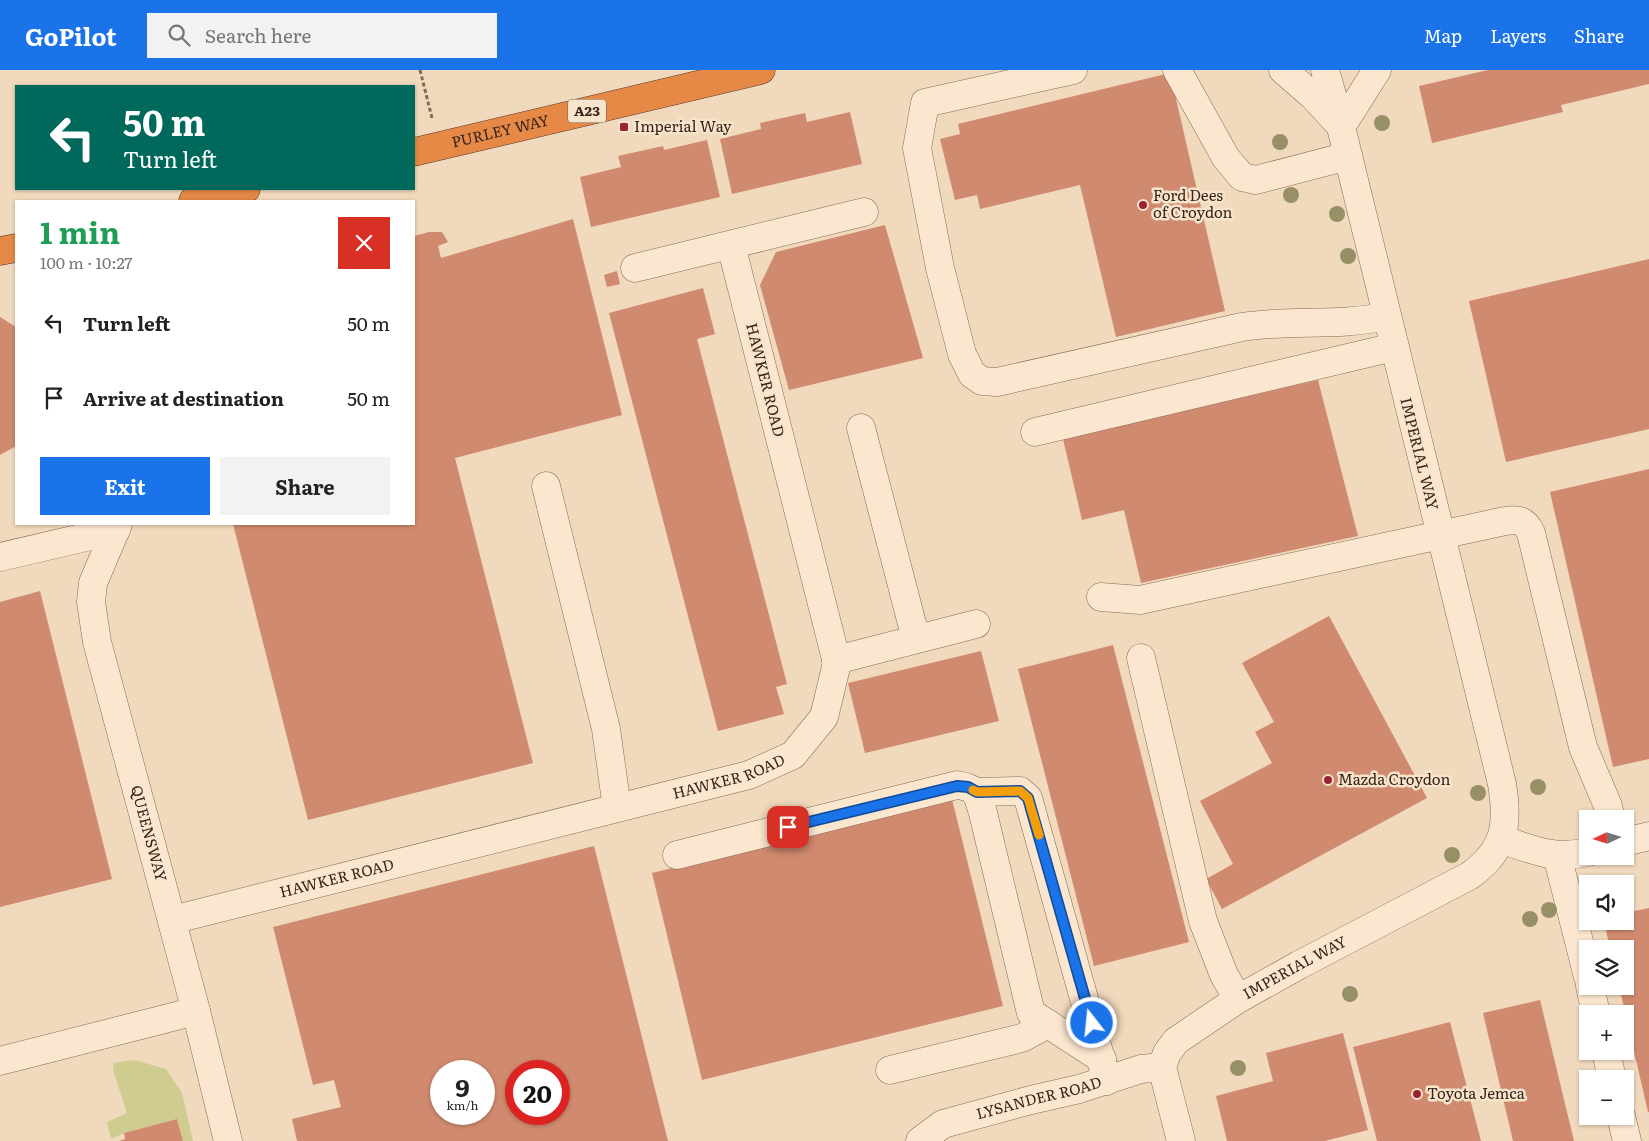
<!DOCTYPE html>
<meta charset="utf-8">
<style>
body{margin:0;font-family:Literata,serif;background:#f2f2f2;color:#222;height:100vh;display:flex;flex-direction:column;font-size:19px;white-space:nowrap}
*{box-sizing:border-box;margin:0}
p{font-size:16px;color:#767676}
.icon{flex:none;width:28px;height:28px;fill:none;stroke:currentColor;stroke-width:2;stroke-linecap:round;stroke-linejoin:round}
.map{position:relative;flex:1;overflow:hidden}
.drawer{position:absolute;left:15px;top:130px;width:400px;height:325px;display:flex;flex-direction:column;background:#fff;border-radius:0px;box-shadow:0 1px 4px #0004}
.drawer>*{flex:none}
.guide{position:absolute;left:15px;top:15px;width:400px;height:105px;border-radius:0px;box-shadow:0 1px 4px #0004;background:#00695c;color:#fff;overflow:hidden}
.needle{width:32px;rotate:266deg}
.fabs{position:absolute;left:1579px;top:740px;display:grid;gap:10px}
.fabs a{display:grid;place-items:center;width:55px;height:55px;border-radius:0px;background:#fff;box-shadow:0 1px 4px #0004;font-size:25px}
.speed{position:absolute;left:430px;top:990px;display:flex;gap:10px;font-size:25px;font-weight:700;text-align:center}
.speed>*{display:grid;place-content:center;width:65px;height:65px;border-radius:50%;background:#fff;box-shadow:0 1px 4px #0004;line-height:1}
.speed small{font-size:12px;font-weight:400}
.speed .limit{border:8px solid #d22;background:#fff;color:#111}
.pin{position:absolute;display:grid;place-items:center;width:42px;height:42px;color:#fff;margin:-21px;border-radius:10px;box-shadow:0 2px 8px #0006}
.me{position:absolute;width:55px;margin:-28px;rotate:344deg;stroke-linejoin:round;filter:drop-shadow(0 0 4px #0008)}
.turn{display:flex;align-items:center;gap:18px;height:105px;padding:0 25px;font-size:22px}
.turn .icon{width:65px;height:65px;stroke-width:2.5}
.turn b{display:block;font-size:35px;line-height:42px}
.round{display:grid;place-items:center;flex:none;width:52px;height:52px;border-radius:0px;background:#f2f2f2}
.head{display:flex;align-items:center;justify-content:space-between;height:85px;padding:0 25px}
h1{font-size:30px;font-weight:700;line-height:38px;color:#1e9e55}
.action{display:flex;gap:10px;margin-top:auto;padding:10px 25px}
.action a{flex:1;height:58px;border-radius:0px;background:#1a73e8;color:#fff;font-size:20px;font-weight:700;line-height:58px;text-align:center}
.action a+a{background:#f2f2f2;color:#222}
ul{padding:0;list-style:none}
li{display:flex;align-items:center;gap:15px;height:75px;padding:0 25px}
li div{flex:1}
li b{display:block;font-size:19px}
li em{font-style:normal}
header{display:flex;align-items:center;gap:30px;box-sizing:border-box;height:70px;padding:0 25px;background:#1a73e8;color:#fff}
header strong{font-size:24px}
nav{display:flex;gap:28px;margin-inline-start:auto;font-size:18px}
.search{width:350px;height:45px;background:#f2f2f2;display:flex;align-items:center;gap:12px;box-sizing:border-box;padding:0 18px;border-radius:0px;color:#767676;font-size:19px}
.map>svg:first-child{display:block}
.green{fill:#cecd8f}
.building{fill:#d08a6f;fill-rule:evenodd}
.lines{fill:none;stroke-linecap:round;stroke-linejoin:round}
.minor-casing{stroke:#886955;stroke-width:29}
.highway-casing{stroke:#55382a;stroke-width:29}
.path{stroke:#886955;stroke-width:3;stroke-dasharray:4 2.5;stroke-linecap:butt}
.minor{stroke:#fbe7cf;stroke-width:28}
.highway{stroke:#e68946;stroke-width:28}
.tree{fill:#979066}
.route-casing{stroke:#114b97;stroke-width:12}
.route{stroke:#1a73e8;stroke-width:9}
.slow{stroke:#f59e0b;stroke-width:9}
.poi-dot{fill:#9a2233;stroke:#f7e4cb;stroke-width:2}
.labels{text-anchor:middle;stroke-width:5;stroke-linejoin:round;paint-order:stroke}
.shield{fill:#f7e4cb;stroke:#705e4f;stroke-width:1}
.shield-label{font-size:14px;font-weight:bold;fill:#36241a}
.poi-label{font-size:15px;fill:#36241a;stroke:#f7e4cb;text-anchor:start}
.street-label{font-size:15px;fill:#36241a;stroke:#f7e4cb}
</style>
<header>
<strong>GoPilot</strong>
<div class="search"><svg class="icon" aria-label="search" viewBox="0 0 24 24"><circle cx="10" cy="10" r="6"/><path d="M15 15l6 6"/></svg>Search here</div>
<nav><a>Map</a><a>Layers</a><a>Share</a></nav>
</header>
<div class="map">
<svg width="1649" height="1071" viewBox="0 0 1649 1071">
<rect width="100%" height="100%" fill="#f0d9bc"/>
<path class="green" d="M134,990L166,999L182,1023L193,1071H183L177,1049L124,1063L111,1069L107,1052L127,1043L113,1000L114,993Z"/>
<path class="building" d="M1488,0H1649V14L1561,35L1563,42L1432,73L1419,16Z
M1170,3L1225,241L1116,267L1080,115L980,139L977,125L955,130L940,69L960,64L958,54Z
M850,42L862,94L732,124L720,69L761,59L760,53L805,43L807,52Z
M707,70L720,127L591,157L580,107L621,97L618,86L663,76L664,80Z
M573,149L622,345L455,388L533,693L308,750L233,454H414V166L429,162H442L448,172L438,176L441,188Z
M885,155L923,288L789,320L760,215L776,182Z
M1649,189V359L1506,392L1469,231Z
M617,201L620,214L607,217L604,205Z
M703,218L715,264L697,269L787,614L776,617L784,644L718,661L609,243Z
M0,247L16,257V376L0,385Z
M1318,310L1358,466L1141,513L1124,440L1082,450L1063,369Z
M1649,399V689L1613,697L1550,422Z
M40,521L112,809L0,837V532Z
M1329,546L1427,728L1222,839L1206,809L1233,794L1200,731L1272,693L1255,662L1274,652L1242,593Z
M1113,575L1189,872L1094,896L1018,599Z
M981,581L999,651L865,683L848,613Z
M952,729L1003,936L702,1010L652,803Z
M594,776L668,1071H297L292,1049L341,1037L334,1010L313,1015L273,857ZM441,1001H484V1044H441ZM516,1001H559V1044H516Z
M1649,838V1042H1648L1619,916H1625V879H1610L1604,851H1625V843Z
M1540,930L1574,1071H1513L1483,943Z
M1450,952L1481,1071H1377L1353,977Z
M1343,963L1368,1060L1325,1071H1227L1216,1026L1273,1011L1266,983Z
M177,1049L183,1071H119L125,1069L124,1063Z"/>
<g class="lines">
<g class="minor-casing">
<g id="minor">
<path d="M1073,0L925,33L917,78L940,198L962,284L972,304L982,311L997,312L1242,257C1290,249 1339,257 1386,246"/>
<path d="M1177,0L1226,88L1242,107L1256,110L1348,86"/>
<path d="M1283,0L1313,26L1337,52"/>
<path d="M1341,57L1377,0"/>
<path d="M635,198L864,142"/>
<path d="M861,358L916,569"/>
<path d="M1035,362L1394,277"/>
<path d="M546,416L606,659L617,738"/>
<path id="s1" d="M118,454L93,513L91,532L97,572L196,941L228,1071"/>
<path d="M0,487L116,460"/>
<path d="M1101,527L1140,530L1505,451C1519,449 1525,450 1531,463L1583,677L1608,736L1611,749"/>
<path d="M1141,588L1203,851L1224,905L1238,929"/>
<path d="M836,590L976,554"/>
<path d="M977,722L1020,721L1028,728L1107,1011"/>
<path d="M1501,769C1532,780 1554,790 1588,782"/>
<path d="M1625,772L1649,766"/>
<path d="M677,785L957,715C978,718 977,724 983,743L1031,943L1102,989"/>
<path d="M1557,785L1588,907"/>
<path id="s2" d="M172,850L749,705L793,685L824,647L837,593L731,175"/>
<path d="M1590,916L1596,944"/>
<path d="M1606,981L1612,1009"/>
<path d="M0,991L196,941"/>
<path d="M890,1000L1022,968L1048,954"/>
<path d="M1621,1046L1627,1071"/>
<path id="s3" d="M920,1071L943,1054L1031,1030L1079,1019L1141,999L1162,997"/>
<path id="s4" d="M1181,1071L1162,997L1167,983L1176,971L1238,929L1299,895L1469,806C1505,781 1509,755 1502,714L1341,57L1325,0"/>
</g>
</g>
<g class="highway-casing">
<g id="highway">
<path id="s5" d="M414,82L761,0"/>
<path d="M193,131L246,119"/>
<path d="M0,181L16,178"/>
</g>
</g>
<path class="path" d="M420,0L432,48"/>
<use href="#minor" class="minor"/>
<use href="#highway" class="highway"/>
</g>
<g class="tree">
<circle cx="1382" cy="53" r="8"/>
<circle cx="1280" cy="72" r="8"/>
<circle cx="1291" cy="125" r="8"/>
<circle cx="1337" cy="144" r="8"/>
<circle cx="1348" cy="186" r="8"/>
<circle cx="1538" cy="717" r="8"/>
<circle cx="1478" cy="723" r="8"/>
<circle cx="1452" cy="785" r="8"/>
<circle cx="1549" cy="840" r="8"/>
<circle cx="1530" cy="849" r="8"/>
<circle cx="1350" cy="924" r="8"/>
<circle cx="1238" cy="998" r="8"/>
</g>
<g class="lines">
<g class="route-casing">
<path id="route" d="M788,757L957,716L968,717L977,722L1020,721L1028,728L1092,953"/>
</g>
<use href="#route" class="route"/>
<path class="slow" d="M973,720L977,722L1020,721L1028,728L1039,765"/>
</g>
<g class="poi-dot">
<rect x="619" y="52" width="10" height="10" rx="2.5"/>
<circle cx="1143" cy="135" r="5"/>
<circle cx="1328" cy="710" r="5"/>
<circle cx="1417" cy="1024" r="5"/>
</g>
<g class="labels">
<rect class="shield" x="568" y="29.5" width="38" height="23" rx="4"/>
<g class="shield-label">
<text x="587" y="46">A23</text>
</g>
<g class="poi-label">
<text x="634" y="62">Imperial Way</text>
<text x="1153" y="131">Ford Dees<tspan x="1153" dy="17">of Croydon</tspan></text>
<text x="1338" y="715">Mazda Croydon</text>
<text x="1427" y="1029">Toyota Jemca</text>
</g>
<g class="street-label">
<text dy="5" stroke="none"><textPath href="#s5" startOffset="89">PURLEY WAY</textPath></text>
<text transform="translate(765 310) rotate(76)" y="5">HAWKER ROAD</text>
<text transform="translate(1419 384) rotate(76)" y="5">IMPERIAL WAY</text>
<text dy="5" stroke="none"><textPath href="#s2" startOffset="575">HAWKER ROAD</textPath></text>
<text dy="5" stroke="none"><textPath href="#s1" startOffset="322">QUEENSWAY</textPath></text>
<text dy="5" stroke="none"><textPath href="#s2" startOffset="170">HAWKER ROAD</textPath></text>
<text dy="5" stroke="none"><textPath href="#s4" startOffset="246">IMPERIAL WAY</textPath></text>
<text dy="5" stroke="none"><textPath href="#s3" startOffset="128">LYSANDER ROAD</textPath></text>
</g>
</g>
</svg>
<div class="fabs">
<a><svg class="needle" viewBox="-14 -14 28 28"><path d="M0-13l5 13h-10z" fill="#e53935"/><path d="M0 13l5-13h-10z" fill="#767676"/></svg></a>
<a><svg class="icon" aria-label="sound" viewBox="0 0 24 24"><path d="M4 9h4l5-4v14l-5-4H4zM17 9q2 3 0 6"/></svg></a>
<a><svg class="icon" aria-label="layers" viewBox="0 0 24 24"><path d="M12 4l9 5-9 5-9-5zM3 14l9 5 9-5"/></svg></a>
<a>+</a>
<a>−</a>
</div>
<div class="speed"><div>9<small>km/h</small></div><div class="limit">20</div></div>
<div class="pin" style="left:788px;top:757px;background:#d93025"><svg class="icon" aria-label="arrive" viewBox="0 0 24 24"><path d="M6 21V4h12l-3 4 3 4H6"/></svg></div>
<svg class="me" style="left:1092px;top:953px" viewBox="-20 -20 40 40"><circle r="17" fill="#1a73e8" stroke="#fff" stroke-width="3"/><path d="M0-11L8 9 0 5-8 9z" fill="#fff"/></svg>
<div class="guide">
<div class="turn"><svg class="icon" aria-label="left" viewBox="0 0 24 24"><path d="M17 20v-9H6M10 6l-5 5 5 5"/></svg><div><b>50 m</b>Turn left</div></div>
</div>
<section class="drawer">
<div class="head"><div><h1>1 min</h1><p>100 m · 10:27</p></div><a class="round" style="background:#d93025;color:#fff"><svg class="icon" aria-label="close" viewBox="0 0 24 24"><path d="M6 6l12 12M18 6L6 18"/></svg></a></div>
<ul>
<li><svg class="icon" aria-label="left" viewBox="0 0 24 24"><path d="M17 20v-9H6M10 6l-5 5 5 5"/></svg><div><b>Turn left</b></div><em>50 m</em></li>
<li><svg class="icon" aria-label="arrive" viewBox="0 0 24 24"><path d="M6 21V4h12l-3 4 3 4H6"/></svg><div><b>Arrive at destination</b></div><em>50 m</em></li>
</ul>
<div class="action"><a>Exit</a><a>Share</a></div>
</section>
</div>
